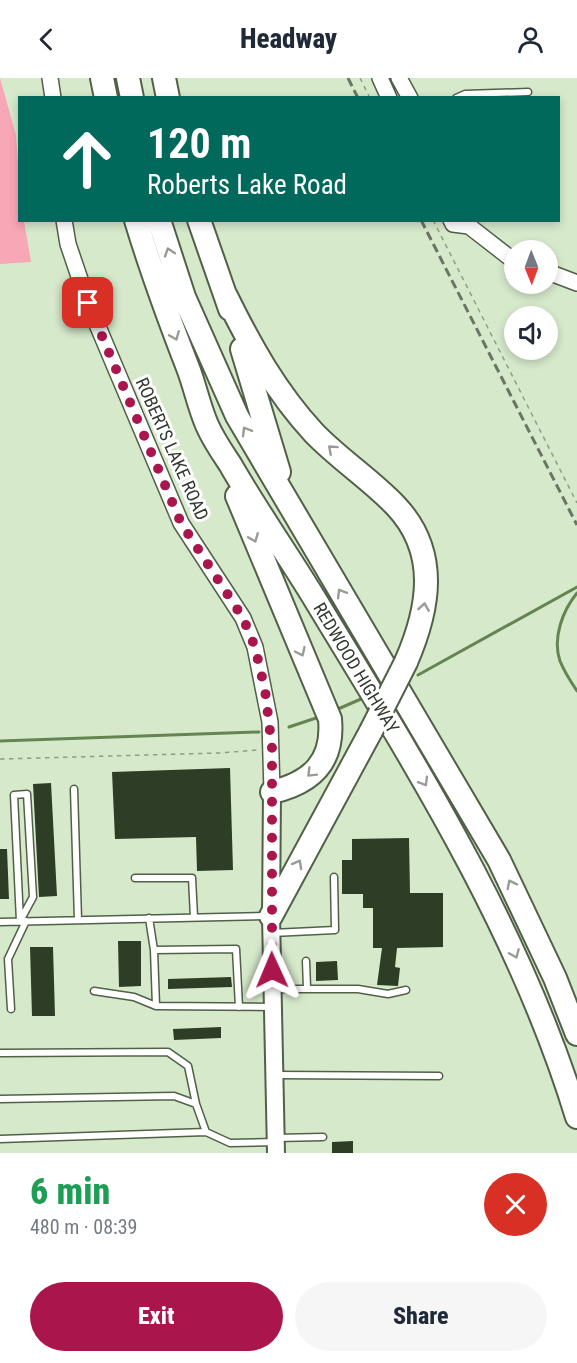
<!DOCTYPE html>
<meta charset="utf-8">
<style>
body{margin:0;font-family:"Roboto Condensed",sans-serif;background:#f6f6f7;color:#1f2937;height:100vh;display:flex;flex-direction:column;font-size:22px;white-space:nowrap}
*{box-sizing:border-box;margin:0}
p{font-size:20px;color:#747a83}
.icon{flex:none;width:33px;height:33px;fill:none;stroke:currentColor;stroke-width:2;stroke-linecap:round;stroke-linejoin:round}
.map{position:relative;height:1075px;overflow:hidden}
.panel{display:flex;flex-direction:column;background:#fff;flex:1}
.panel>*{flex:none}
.top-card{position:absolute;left:18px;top:18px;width:542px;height:126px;border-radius:0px;box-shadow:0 3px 9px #0003;background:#00695c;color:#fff;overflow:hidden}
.needle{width:39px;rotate:179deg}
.fabs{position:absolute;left:504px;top:162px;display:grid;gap:12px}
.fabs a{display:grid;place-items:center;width:54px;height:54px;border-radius:50%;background:#fff;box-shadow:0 3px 9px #0003;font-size:30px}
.pin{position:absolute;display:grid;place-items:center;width:51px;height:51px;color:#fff;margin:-26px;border-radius:12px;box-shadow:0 3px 9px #0006}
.me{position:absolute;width:66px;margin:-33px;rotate:359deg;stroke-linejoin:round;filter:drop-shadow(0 0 4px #0008)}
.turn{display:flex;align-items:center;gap:21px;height:126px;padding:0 30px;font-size:27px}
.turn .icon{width:78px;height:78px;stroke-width:2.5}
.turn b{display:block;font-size:42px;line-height:51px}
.round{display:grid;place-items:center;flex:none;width:63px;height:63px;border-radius:32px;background:#f6f6f7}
.overview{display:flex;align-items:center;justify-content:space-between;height:102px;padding:0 30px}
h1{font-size:36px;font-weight:800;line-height:45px;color:#1e9e55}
.cta{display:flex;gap:12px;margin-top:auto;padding:12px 30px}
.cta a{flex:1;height:69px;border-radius:36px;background:#aa164c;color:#fff;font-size:24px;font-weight:800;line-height:69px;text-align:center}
.cta a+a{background:#f6f6f7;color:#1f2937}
header{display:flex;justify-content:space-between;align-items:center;height:78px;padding:0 30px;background:#fff;font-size:27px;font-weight:800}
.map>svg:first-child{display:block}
.green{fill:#f7a7b6}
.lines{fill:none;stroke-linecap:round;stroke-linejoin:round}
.stream{stroke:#658451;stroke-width:3}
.building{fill:#2e3d25}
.service-casing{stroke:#506147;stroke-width:9}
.tertiary-casing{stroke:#506147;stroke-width:18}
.secondary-casing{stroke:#506147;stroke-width:20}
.motorway-casing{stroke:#506147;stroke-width:26}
.path{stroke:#909e88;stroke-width:1.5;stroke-dasharray:4.5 4.5;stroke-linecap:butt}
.service{stroke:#fff;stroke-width:6}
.tertiary{stroke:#fff;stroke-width:15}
.secondary{stroke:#fff;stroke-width:16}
.motorway{stroke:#fff;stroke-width:22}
.rail{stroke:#6a7563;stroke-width:3;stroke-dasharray:9 4.5;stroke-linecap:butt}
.motorway-bridge-casing{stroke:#506147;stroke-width:26;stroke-linecap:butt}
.motorway-bridge{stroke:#fff;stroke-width:22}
.oneway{stroke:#989c96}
.route{stroke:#aa164c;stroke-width:10;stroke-dasharray:0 18}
.labels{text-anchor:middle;stroke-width:6;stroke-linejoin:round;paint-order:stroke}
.street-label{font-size:18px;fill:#31382d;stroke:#fff}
</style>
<header><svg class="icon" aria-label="back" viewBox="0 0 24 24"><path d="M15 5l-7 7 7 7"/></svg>Headway<svg class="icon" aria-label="person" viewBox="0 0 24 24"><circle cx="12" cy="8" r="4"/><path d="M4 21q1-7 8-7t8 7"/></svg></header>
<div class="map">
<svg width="577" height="1075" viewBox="0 0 577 1075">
<rect width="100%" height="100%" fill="#d6e9cb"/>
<path class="green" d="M0,0L16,57L19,100L20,142L24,143L31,184L0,186Z"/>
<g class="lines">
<path class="stream" d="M577,515C563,532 552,560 560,583C564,593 571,604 577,613
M418,597L577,509
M338,631L361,621
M289,649L319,639
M0,663L259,654"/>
</g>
<path class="building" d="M230,690L233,792L197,793L196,759L115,761L112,694Z
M51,705L57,818L39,819L33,706Z
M409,760L410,815H443V869L397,870L395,889L400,890L398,908L377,907L382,870H373V830H363V816H342V782H352V761Z
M0,771H7L9,821H0Z
M118,863H141V908L119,909Z
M30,869H53L55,938H32Z
M337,883L338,902L316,903V884Z
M231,899L232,909L168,911V901Z
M221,949V960L174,962L173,951Z
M353,1063V1075H332V1064Z"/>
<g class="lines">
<g class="service-casing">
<path id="service" d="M456,20L465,16L528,14
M74,711L78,842
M27,716L33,819L20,843L14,717Z
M135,800H192L194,839
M149,840L154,872L156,928L272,929
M0,844L267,838
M272,855L335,852L334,799
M154,872L236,871L239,929
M306,883L307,910
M273,911H358L388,916L406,912
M94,913L134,919L156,928
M11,931L8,881L26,843
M0,975L168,974L188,988L196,1026L206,1054
M275,997L439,998
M0,1021L174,1018L196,1026
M276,1060L323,1059
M0,1061L206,1054L230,1065L276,1064"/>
</g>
<g class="tertiary-casing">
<path id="tertiary" d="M50,0L53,20
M380,0L389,20
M399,0L410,20
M64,142L68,166L88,225L181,445L243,540L255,569L270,644L272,714
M451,142L453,146L469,148L514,183
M548,194L577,205"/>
</g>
<g class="secondary-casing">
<path id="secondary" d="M272,714L271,838L276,1075"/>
</g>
<g class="motorway-casing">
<path id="motorway" d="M102,0L106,20
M128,0L132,20
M164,0L168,20
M136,142C151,192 169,241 188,290C195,308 199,329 207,347C213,361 222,374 230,386C257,433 288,477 316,523C416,688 520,852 577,1039
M159,142L184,219L237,338L499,782L555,900L577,956
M199,142L230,231
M226,218C250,267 276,314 314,355C339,381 370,401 395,427C440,474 429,531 406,584
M242,271L279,394
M237,418L330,641C334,684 311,705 272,714
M271,838L371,653"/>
</g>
<path class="path" d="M360,0L370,20
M433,142L577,425
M0,681L220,675L257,672"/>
<use href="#service" class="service"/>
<use href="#tertiary" class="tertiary"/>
<use href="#secondary" class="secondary"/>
<use href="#motorway" class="motorway"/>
<path class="rail" d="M348,0L358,20
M421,142L577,447"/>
<g class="motorway-bridge-casing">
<path id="motorway-bridge" d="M371,653L406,584"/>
</g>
<use href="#motorway-bridge" class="motorway-bridge"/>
</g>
<defs><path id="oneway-chevron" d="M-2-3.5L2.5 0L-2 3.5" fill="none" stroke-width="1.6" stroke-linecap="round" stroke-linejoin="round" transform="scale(1.5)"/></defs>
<g class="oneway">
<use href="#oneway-chevron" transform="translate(169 174) rotate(-108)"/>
<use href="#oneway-chevron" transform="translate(175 258) rotate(68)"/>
<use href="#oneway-chevron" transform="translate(246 353) rotate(-120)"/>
<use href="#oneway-chevron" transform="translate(332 371) rotate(-138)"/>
<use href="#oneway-chevron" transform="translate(254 460) rotate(68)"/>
<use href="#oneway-chevron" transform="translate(341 515) rotate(-121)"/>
<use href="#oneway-chevron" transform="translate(424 529) rotate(-81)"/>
<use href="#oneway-chevron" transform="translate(301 574) rotate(65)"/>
<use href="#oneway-chevron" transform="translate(311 695) rotate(135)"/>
<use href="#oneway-chevron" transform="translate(424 704) rotate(59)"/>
<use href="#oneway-chevron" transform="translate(298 786) rotate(-61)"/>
<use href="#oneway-chevron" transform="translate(511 806) rotate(-117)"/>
<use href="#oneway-chevron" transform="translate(515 876) rotate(67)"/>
</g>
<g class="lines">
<path class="route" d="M88,225L181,445L243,540L255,569L265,612L272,670V892"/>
</g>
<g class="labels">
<g class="street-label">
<text transform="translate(172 371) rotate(66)" y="6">ROBERTS LAKE ROAD</text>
<text transform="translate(356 590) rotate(59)" y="6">REDWOOD HIGHWAY</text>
</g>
</g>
</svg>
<div class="fabs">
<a><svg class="needle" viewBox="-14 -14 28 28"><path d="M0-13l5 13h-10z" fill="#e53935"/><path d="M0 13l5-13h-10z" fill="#747a83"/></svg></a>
<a><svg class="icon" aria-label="sound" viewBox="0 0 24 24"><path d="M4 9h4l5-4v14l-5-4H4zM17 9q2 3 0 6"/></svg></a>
</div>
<div class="pin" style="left:88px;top:225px;background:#d93025"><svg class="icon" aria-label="arrive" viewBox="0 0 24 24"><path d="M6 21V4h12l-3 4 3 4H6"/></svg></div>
<svg class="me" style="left:272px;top:892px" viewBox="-20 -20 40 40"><path d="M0-17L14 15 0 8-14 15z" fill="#aa164c" stroke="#fff" stroke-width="4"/></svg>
<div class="top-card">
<div class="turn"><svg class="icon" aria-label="ahead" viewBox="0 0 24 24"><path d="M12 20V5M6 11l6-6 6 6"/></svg><div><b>120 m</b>Roberts Lake Road</div></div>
</div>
</div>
<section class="panel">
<div class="overview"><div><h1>6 min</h1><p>480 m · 08:39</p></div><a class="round" style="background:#d93025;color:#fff"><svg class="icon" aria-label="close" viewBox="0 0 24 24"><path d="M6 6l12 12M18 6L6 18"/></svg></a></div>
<div class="cta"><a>Exit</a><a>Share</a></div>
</section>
